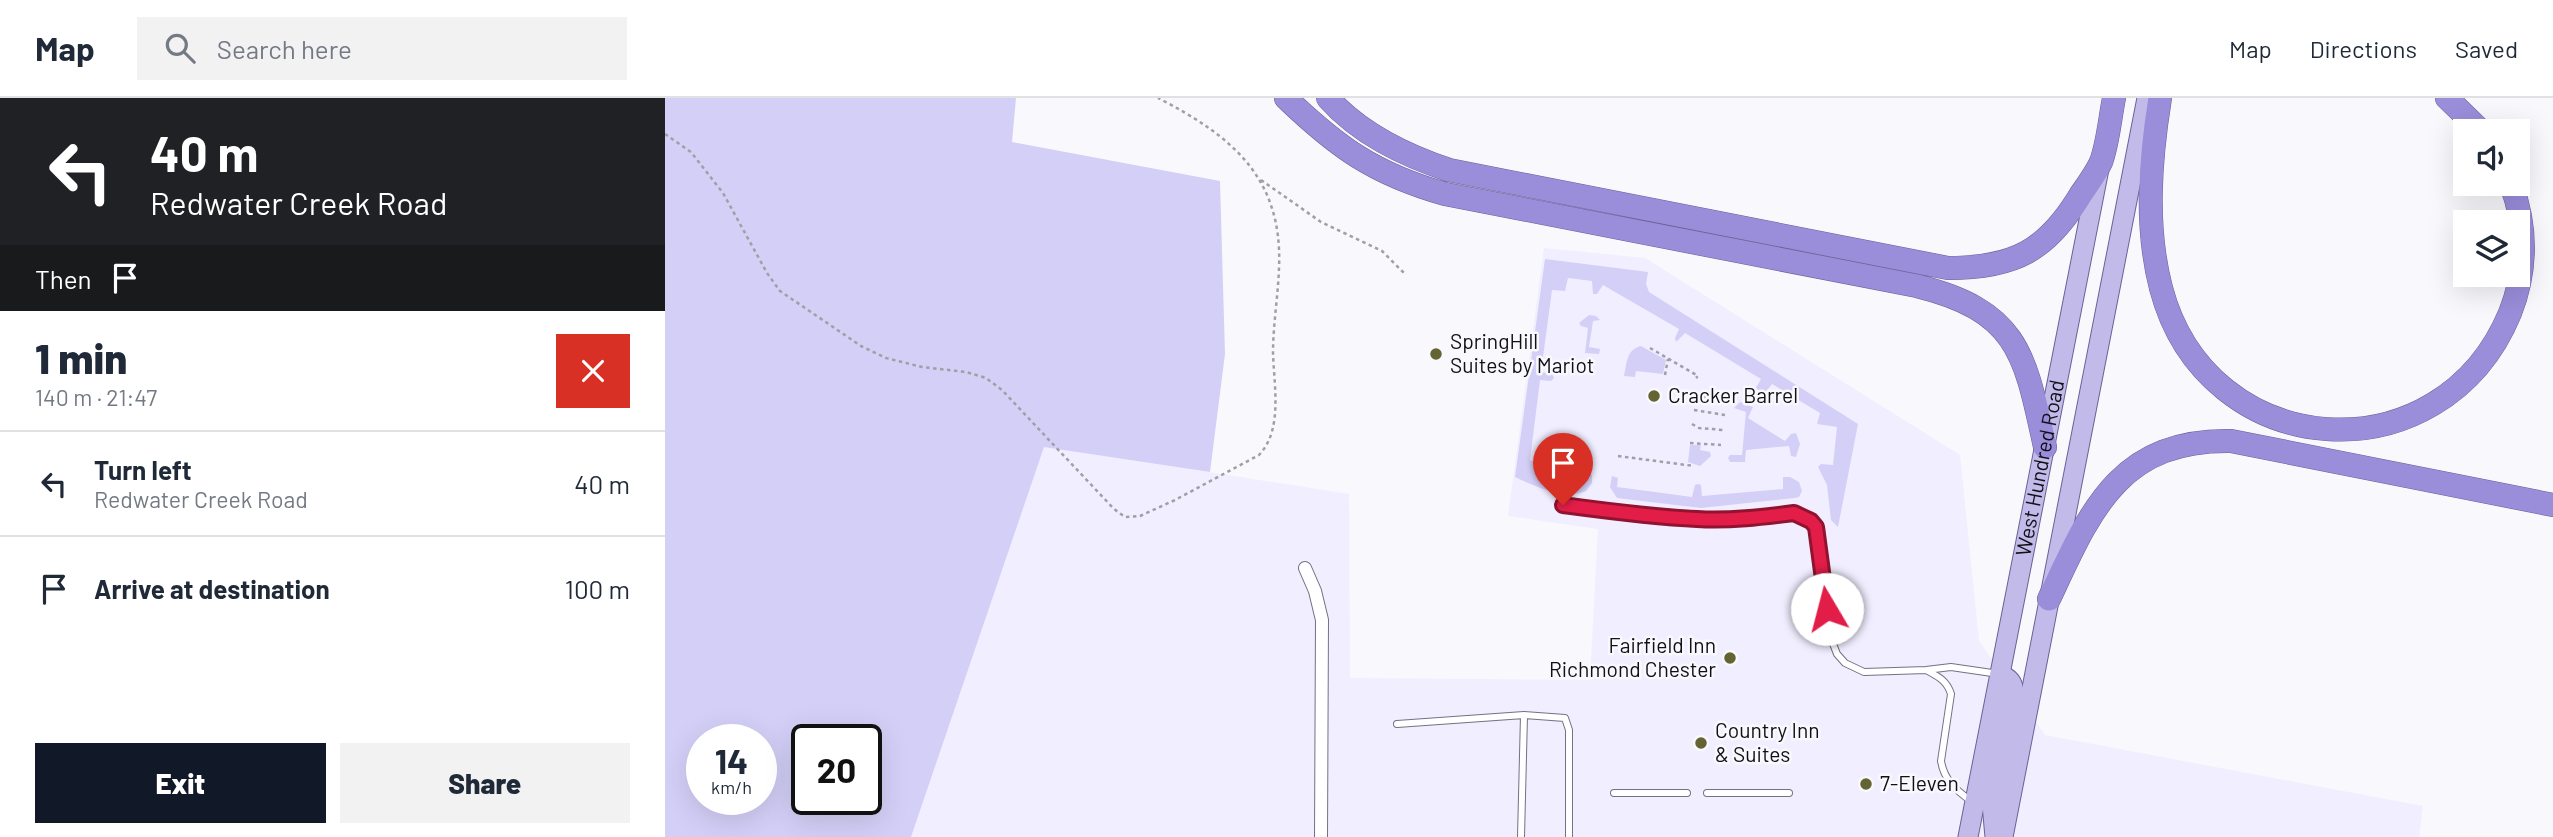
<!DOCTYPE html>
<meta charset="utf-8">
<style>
body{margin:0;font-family:Barlow,sans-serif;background:#f2f2f3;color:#1f2937;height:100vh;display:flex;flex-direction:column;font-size:26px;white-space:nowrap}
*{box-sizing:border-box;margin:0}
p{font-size:23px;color:#747a83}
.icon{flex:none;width:38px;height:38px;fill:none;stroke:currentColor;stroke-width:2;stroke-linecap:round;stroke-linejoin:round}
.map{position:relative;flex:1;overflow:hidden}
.panel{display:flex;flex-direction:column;background:#fff;width:665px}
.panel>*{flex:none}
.hud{background:#202124;color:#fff;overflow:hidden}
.tools{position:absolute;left:1788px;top:21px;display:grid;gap:14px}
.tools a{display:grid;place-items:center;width:77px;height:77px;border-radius:0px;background:#fff;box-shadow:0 7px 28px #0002;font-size:35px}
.speed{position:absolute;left:21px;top:626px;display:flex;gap:14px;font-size:35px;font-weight:700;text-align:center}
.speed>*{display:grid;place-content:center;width:91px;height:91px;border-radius:50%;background:#fff;box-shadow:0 7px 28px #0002;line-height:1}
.speed small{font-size:18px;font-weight:400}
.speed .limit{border:4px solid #111;border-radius:10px;background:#fff;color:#111}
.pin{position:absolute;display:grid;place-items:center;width:60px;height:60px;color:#fff;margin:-72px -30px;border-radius:50% 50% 50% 0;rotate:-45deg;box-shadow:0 0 7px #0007}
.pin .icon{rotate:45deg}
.me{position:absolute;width:77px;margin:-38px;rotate:352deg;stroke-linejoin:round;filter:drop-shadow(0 0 5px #0008)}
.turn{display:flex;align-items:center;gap:24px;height:147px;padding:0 35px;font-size:32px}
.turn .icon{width:91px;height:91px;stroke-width:2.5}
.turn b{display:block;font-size:49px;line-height:60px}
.then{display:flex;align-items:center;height:66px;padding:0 35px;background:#0003;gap:14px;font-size:26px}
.round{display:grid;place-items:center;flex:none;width:74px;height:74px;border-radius:0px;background:#f2f2f3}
.headline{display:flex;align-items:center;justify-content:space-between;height:119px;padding:0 35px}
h1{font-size:42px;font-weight:800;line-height:52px}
.cta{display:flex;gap:14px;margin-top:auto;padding:14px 35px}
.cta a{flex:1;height:80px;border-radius:0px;background:#111827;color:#fff;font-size:28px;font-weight:800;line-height:80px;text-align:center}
.cta a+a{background:#f2f2f3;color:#1f2937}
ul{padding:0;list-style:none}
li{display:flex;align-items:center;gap:21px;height:105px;padding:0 35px;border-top:2px solid #e0e1e3}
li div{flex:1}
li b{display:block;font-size:26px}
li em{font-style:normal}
header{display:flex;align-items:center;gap:42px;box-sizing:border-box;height:98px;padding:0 35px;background:#fff;border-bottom:2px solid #e0e1e3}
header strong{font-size:33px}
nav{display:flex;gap:38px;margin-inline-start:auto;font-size:24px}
.search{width:490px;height:63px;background:#f2f2f3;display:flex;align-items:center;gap:18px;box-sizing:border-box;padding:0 24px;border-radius:0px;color:#747a83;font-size:26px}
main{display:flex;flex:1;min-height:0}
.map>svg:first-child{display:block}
.built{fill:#f0eeff}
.green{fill:#d4cff7;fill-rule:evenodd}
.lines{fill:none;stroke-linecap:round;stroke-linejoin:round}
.lane-casing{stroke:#737183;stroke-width:8}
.street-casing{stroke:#737183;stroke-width:14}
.primary-casing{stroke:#6a6196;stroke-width:21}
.highway-casing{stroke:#6a6196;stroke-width:24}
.path{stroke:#a09fa5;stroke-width:2.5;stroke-dasharray:3.5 3.5;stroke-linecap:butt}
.lane{stroke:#fff;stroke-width:6}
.street{stroke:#fff;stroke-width:12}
.primary{stroke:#c2bbe9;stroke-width:19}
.highway{stroke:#9a8dda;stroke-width:23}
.route-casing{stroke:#92132f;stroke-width:18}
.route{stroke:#e11d48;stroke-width:12}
.poi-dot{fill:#636431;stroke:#f9f8fd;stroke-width:2.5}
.labels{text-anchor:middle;stroke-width:5;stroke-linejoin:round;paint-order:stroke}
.poi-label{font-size:21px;fill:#111017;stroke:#f9f8fd;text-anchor:start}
.street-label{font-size:21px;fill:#111017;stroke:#f9f8fd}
</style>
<header>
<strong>Map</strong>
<div class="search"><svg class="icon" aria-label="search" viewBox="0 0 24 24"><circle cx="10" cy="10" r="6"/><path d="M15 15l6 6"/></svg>Search here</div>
<nav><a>Map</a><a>Directions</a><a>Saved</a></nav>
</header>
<main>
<section class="panel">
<div class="hud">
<div class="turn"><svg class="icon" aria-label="left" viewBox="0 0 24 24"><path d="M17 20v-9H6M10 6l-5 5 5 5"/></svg><div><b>40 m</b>Redwater Creek Road</div></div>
<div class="then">Then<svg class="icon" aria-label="arrive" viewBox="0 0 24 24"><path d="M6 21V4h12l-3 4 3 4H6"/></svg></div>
</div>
<div class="headline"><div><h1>1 min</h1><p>140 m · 21:47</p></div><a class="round" style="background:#d93025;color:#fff"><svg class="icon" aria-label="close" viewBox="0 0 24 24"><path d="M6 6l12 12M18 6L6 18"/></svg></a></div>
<ul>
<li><svg class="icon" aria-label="left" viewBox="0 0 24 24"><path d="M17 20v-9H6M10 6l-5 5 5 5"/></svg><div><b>Turn left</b><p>Redwater Creek Road</p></div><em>40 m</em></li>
<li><svg class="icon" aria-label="arrive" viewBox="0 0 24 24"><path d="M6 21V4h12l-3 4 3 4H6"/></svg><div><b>Arrive at destination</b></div><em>100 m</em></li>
</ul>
<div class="cta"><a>Exit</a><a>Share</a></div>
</section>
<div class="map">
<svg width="1888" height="739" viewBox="0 0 1888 739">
<rect width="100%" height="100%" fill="#f9f8fd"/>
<path class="built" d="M879,150L980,160L1295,357L1314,543L1380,637L1758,708L1754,739H246L379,348L684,396L685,580L925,582L933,431L843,418Z"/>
<path class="green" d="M0,0H351L347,44L555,83L560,256L545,374L379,349L246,739H0ZM96,642V702H37V642ZM201,642V702H142V642Z
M880,161L983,174L981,186L984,194L1193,326L1173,429L1166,422L1162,387L1153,369L1156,366L1168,367L1172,329L1152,326L1155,315L1107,286L1099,296L1091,290L1096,281L1020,235L1011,244L1010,240L1014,231L938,187L932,196H928L927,183L903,180L900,193L887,192L876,274L887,276L889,280L886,283L875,282L865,362L876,367V381L913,386L915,375L920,372L927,377V385L921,393C900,402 869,388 850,379Z
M924,217L931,218L935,222L928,223L924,249L935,251L934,256L920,255L923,230L916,228L914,225Z
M976,248L1001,262L998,276L971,273L970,279L959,278C962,265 961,252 976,248Z
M1075,304L1088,309L1083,320L1120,343L1126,336L1131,335L1135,346L1131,359L1126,358L1124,348L1081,352L1080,364H1065L1063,360L1065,357H1077L1081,314L1069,310Z
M1025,347H1036L1035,352L1045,354L1046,358L1035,368L1023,364Z
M947,378L953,380L952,389L1027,399L1030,387L1033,386L1036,387L1037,398L1118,391V379H1125L1134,384L1137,393L1134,399L1130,400L1036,410L952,400L945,389Z"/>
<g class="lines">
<g class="lane-casing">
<path id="lane" d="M898,407C943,413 987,420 1032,421C1065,423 1097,418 1129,415L1137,417L1151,429L1165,538L1172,556L1180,565L1199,574L1261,572L1286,569L1334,576
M1263,573C1274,579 1282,583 1286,596L1276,663C1279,682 1291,692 1306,703
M732,626L859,617L900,620L904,632V739
M949,695H1022
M1042,695H1124
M856,739L859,617"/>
</g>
<g class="street-casing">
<path id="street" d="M640,470L650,493L657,522L656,739"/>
</g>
<g class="primary-casing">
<g id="primary">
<path id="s1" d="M1303,739L1434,71"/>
<path d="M1330,739L1327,706L1349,595C1348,584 1345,581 1335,576"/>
<path d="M1338,739L1482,0"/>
</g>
</g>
<g class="highway-casing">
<path id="highway" d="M621,0C673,50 710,76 780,96L1252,188C1354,213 1360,257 1380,349
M663,0C695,36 739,57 784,72L1283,170C1349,170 1382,153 1416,96C1423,86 1431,75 1436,64C1443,45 1445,20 1449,0
M1495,0C1485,62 1480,129 1496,190C1542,366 1776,382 1845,215C1862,172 1862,129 1846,86
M1782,0L1816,33
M1384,501C1425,414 1453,341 1566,343L1888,407"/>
</g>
<path class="path" d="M0,36L26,54L58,95L102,175L115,193L196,248L221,260L257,269L301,274L321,280L337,292L449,411L460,419L475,418L510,402L594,357C618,332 609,288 608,255C608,227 613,199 614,170C618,80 567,38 493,0
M596,82L656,124L717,153L739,175
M985,250L1033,278L1031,280
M1000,277L1003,261
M1031,298L1062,301
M1029,312L1060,317
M1027,326L1034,330L1058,332
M1025,345L1056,347
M953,358L1029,368"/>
<use href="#lane" class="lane"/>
<use href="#street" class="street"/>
<use href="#primary" class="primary"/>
<use href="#highway" class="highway"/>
</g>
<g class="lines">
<g class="route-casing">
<path id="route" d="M898,407C943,413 987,419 1032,421C1065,423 1097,419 1129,415L1146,423L1151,429L1162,511"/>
</g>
<use href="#route" class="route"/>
</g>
<g class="poi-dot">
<circle cx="771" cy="256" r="7"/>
<circle cx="989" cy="298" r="7"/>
<circle cx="1065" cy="560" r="7"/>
<circle cx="1036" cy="645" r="7"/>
<circle cx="1201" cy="686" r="7"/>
</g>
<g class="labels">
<g class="poi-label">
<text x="785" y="251">SpringHill<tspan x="785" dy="24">Suites by Mariot</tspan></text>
<text x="1003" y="305">Cracker Barrel</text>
<text x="1051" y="555" text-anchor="end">Fairfield Inn<tspan x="1051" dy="24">Richmond Chester</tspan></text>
<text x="1050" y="640">Country Inn<tspan x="1050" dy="24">&amp; Suites</tspan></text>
<text x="1215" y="693">7-Eleven</text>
</g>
<g class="street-label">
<text dy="7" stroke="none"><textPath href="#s1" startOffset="376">West Hundred Road</textPath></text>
</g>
</g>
</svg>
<div class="tools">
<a><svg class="icon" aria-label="sound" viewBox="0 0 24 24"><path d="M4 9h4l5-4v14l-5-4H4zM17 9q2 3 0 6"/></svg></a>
<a><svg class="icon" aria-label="layers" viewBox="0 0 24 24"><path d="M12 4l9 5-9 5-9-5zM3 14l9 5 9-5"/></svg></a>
</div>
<div class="speed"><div>14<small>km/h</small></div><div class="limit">20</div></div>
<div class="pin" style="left:898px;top:407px;background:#d93025"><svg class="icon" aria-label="arrive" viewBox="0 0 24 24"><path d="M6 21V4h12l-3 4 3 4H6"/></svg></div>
<svg class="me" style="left:1162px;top:511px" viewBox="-20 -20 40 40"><circle r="19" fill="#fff"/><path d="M0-13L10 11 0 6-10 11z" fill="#e11d48"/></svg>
</div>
</main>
